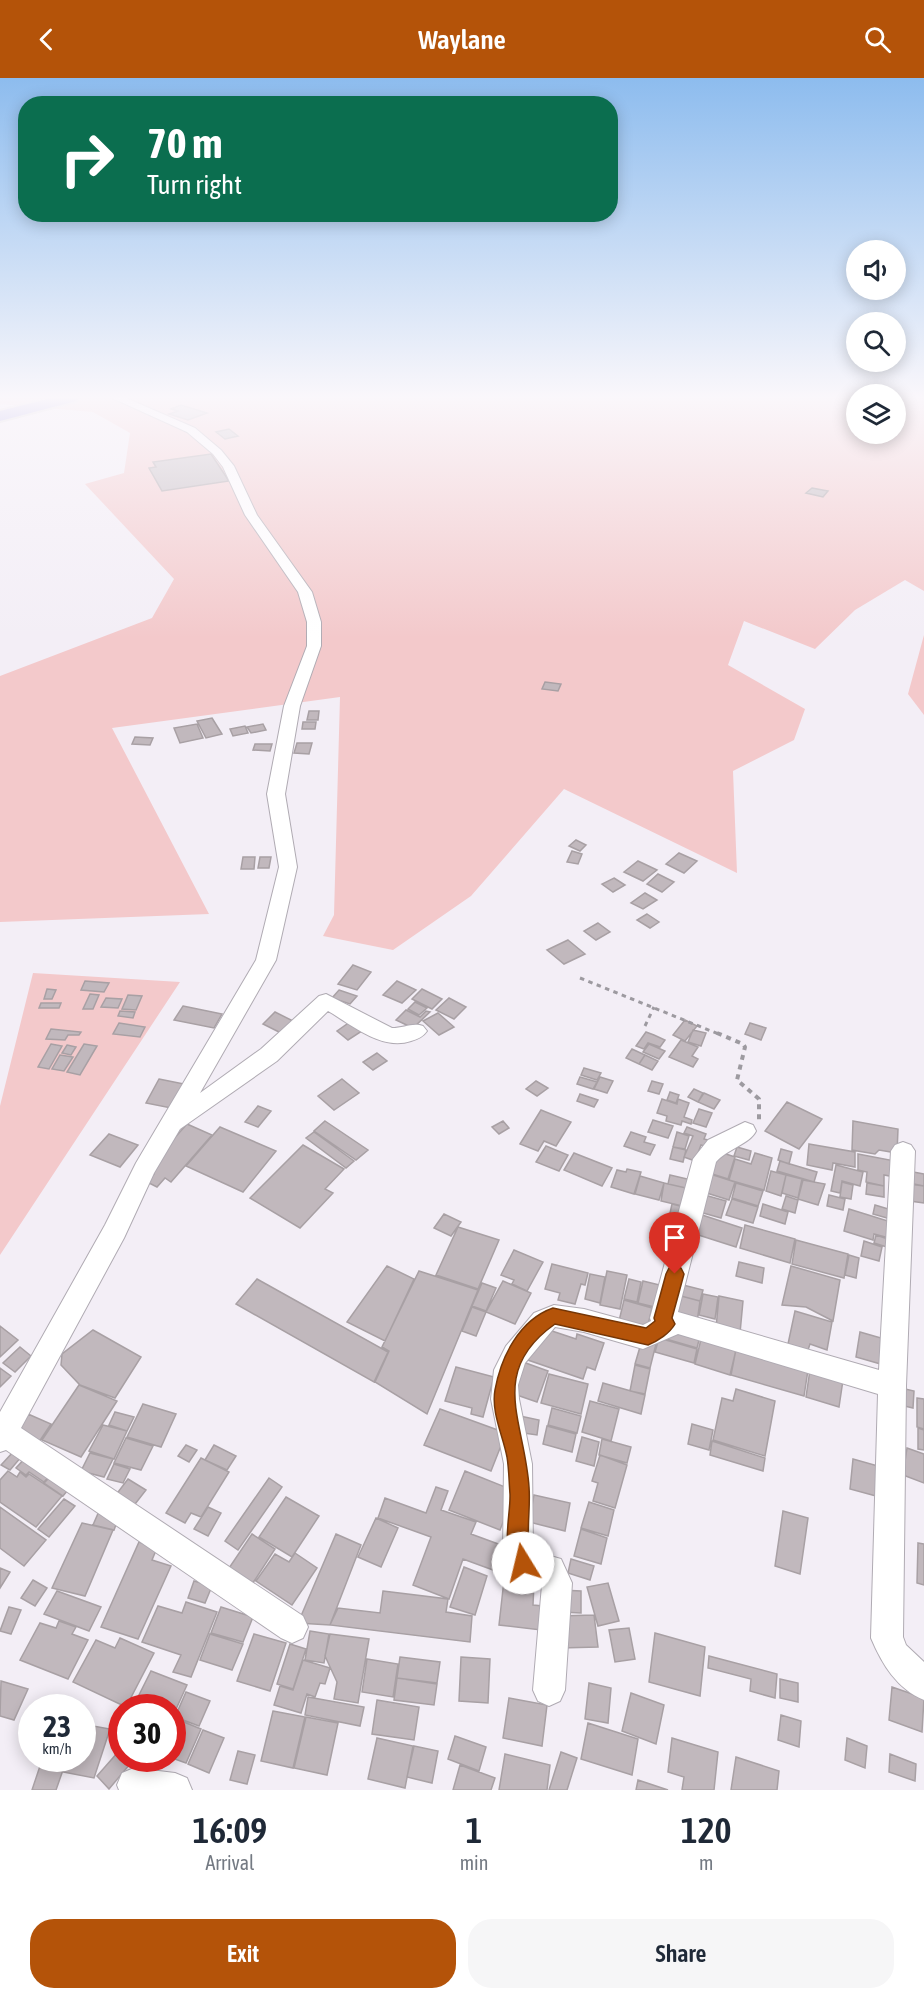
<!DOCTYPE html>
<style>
body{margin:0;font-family:"Asap Condensed",sans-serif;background:#f6f6f7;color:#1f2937;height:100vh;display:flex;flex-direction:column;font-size:22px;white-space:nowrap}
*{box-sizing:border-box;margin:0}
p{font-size:20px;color:#747a83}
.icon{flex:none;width:33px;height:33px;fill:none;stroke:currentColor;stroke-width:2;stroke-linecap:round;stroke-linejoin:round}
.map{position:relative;height:1712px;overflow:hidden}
.details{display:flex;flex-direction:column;background:#fff;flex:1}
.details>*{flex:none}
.guide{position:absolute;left:18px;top:18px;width:600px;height:126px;border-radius:24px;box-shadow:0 3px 15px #0003;background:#0b6e4f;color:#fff;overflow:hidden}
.controls{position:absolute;left:846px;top:162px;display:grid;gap:12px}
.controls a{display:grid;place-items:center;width:60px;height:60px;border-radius:50%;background:#fff;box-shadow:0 3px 15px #0003;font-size:30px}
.speed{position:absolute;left:18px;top:1616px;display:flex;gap:12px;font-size:30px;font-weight:700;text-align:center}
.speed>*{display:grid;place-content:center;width:78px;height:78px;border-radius:50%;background:#fff;box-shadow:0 3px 15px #0003;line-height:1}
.speed small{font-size:15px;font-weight:400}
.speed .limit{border:9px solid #d22;background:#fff;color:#111}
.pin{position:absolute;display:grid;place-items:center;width:51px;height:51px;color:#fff;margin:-62px -26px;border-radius:50% 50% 50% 0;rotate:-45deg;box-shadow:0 0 6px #0007}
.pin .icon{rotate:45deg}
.me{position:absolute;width:66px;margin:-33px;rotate:351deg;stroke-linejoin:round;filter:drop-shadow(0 0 4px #0008)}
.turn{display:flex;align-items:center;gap:21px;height:126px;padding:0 30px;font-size:27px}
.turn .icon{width:78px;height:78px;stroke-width:2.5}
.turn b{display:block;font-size:42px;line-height:51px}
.eta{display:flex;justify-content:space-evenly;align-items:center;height:102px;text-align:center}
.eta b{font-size:36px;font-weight:600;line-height:42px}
.primary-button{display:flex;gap:12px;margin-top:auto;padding:12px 30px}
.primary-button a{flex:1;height:69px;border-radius:24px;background:#b45309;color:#fff;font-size:24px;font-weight:600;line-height:69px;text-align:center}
.primary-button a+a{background:#f6f6f7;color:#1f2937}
header{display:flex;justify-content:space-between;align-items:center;height:78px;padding:0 30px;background:#b45309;color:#fff;font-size:27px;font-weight:600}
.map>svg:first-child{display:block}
.green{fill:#f3c9cb}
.building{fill:#c1b8bd;stroke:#a8a0a4;stroke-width:1.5}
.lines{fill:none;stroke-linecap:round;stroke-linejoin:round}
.minor-casing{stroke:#b0abb3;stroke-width:2}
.highway-casing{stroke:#cdcdce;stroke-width:4}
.path-far1{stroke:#9d9aa0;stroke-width:3;stroke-dasharray:4.5 4.5;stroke-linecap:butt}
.path{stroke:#9d9aa0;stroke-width:4;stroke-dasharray:5 5;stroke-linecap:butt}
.minor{fill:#fff;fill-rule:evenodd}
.highway{fill:#857edc;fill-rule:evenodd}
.route{fill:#b45309;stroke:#753606;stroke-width:1.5}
</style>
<header><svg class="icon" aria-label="back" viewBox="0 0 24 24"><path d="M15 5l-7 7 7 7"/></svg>Waylane<svg class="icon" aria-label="search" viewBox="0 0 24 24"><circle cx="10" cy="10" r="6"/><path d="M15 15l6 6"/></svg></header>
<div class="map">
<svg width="924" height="1712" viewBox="0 0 924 1712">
<rect width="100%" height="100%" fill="#f3eef6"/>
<path class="green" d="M0,320H856V356H896V320H924V513L905,502L855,532L815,571L744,543L728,587L805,631L794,662L733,693L737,795L564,711L471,818L393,872L323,858L334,837L340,619L112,650L209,836L0,844V598L152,540L174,501L85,406L124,395L130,355L93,334L0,326Z
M924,557V637L908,616Z
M33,895L180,904L0,1177V1028Z"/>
<path class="building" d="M181,327L207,335L188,342L169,336L178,333L171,331Z
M229,351L238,358L225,361L216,354Z
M211,376L229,403L162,413L149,390L156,389L153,384Z
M812,410L828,413L823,419L806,415Z
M545,604L561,606L558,613L542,611Z
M309,633H319L318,642H307Z
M212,640L222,656L206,660L197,643Z
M303,644H316L315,651H302Z
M197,646L203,660L180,665L174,650Z
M263,646L266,652L251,655L247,649Z
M245,648L248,655L233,658L230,651Z
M135,659L153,660L150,667L132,666Z
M297,665H312L309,676L294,675Z
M255,666H272L270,673L253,672Z
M576,762L586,767L580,773L569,768Z
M572,773L582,776L578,786L567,784Z
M679,775L697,783L684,795L666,786Z
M243,779H255L254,791H241Z
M260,779H271L269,790H258Z
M638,783L657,792L643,803L624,794Z
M658,796L674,804L662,814L647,806Z
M614,800L625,807L613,814L602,806Z
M645,815L657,822L643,831L631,825Z
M647,836L659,844L650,850L637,842Z
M598,845L610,854L596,862L584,853Z
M568,862L585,876L564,886L547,872Z
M353,887L371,894L357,912L338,906Z
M85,903L109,905L104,914L81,912Z
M397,903L416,912L402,925L383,917Z
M47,911L56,912L52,921H44Z
M422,911L442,921L432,931L412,921Z
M339,912L357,918L350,926L332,920Z
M90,916L99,917L93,931H83Z
M128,917L142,918L136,932L122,931Z
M106,920L122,921L118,930L101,929Z
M449,920L466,929L454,941L436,932Z
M415,924L427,930L419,937L408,931Z
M41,925H61L59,930H39Z
M183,928L222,936L214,950L174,942Z
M406,932L420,939L426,933L430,934L413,950L396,942Z
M120,933L135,934L133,940L118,938Z
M275,934L295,944L283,956L263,946Z
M438,935L454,949L439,957L423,943Z
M685,942L697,948L685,963L673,957Z
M350,944L362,953L348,962L337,953Z
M119,945L145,949L140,959L113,956Z
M750,945L766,950L761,962L745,956Z
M51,951L81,954L79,957H68L65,962L46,961Z
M693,952L706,955L701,968L688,964Z
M646,954L654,957L665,962L660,969L648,965L644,971L636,968Z
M681,962L698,969L692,978L698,981L693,989L669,979Z
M51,966L62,968L49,991L38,989Z
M84,966L97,968L80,997L67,994Z
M649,966L665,973L659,981L643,974Z
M67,967L76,969L71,977L62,975Z
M632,971L645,977L639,986L626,980Z
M377,975L387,983L373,992L363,984Z
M60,977L73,979L64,993L52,991Z
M645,977L658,983L652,992L639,986Z
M584,990L601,995L597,1002L581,997Z
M580,999L597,1004L593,1011L577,1006Z
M600,999L613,1003L607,1015L594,1011Z
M159,1001L184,1006L171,1030L146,1025Z
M342,1001L359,1015L334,1032L318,1018Z
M536,1003L548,1010L537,1018L526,1011Z
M652,1003L663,1006L659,1016L648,1013Z
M694,1011L703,1015L698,1024L688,1019Z
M670,1014L679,1017L676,1025L667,1022Z
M704,1015L720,1022L714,1031L698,1024Z
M580,1016L598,1022L594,1029L577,1023Z
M662,1021L677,1026L678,1021L689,1025L684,1039L692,1042L691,1046L682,1043L681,1047L666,1043L667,1038L657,1035Z
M787,1024L822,1041L799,1071L765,1053Z
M258,1028L271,1033L258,1049L245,1044Z
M699,1031L712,1035L706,1049L693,1045Z
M541,1032L571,1044L556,1068L544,1063L538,1073L520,1066Z
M653,1042L673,1048L668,1060L648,1054Z
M325,1043L368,1072L356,1082L314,1053Z
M503,1043L509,1050L499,1056L492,1049Z
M853,1043L898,1051L897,1075L879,1072L875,1076L852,1072Z
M187,1046L212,1057L171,1104L165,1100L157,1109L147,1104L154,1096L146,1092Z
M220,1049L276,1073L243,1114L186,1088Z
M687,1049L706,1056L704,1061L712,1063L710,1070L701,1067L695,1083L684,1079L693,1058L684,1055Z
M314,1054L354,1083L346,1090L306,1060Z
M631,1054L646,1059L644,1064L655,1067L650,1077L624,1068Z
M677,1054L689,1058L685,1071L673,1069Z
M109,1056L138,1067L120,1089L90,1077Z
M809,1066L855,1074V1089L833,1085L832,1092L807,1087Z
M303,1067L344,1091L325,1111L333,1115L300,1150L250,1120Z
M546,1068L568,1077L559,1093L536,1084Z
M673,1069L686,1072L683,1084L670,1081Z
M737,1069L751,1073L749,1082L734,1078Z
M781,1071L792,1074L789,1086L778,1082Z
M714,1072L735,1079L728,1101L706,1094Z
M574,1075L612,1090L602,1108L564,1092Z
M755,1075L772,1080L764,1112L729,1102L735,1081L751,1086Z
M858,1076L895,1083V1099L884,1097V1108L866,1104L867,1094L858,1092Z
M780,1083L817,1094L814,1104L777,1093Z
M836,1087L863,1094L860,1108L842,1103L840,1115L831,1113Z
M627,1091L641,1094L634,1116L611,1109L617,1092L626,1094Z
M771,1093L786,1097L781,1118L766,1113Z
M908,1093L924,1096V1108L909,1105Z
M704,1094L735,1104L729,1122L697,1112Z
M670,1097L696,1103L695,1112L668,1106Z
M786,1097L802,1101L798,1120L782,1115Z
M640,1098L664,1105L659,1122L635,1116Z
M803,1102L825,1106L818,1127L798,1121Z
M842,1104L853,1107L851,1121L840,1119Z
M664,1105L695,1112L691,1130L661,1123Z
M736,1105L763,1113L758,1128L732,1120Z
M867,1105L884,1108V1119L866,1116Z
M909,1106L924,1108V1125L910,1123Z
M701,1116L726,1123L721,1140L696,1133Z
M829,1117L845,1121L843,1132L827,1128Z
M786,1118L798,1122L795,1135L782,1131Z
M732,1121L758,1129L753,1145L726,1137Z
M672,1126L688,1130L683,1153L667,1149Z
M763,1126L788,1134L785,1146L760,1138Z
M875,1127L895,1133L894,1142L873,1136Z
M849,1131L891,1144L889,1160L874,1156L873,1162L844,1153Z
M696,1135L742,1150L736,1169L689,1154Z
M444,1136L461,1144L451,1158L434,1150Z
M745,1147L795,1161L790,1185L740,1170Z
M458,1149L499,1162L478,1211L436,1197Z
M876,1157L891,1162L890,1170L874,1165Z
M796,1162L848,1176L844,1200L792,1186Z
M864,1163L882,1169L879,1183L861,1178Z
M514,1172L543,1184L527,1213L512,1206L514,1202L501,1197Z
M849,1177L859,1180L856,1200L845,1197Z
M739,1184L764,1190L762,1205L736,1198Z
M552,1186L588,1195L585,1207L581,1206L575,1226L558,1222L560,1215L545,1211Z
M387,1188L414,1201L385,1263L347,1244Z
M791,1188L840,1202L833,1243L806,1229L782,1227Z
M419,1193L478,1212L427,1336L375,1304L389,1273L382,1269Z
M607,1193L627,1197L620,1231L600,1227Z
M590,1196L605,1199L600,1225L585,1221Z
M257,1201L388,1274L374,1304L236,1226Z
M629,1201L641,1204L637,1224L624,1221Z
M503,1203L531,1215L515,1246L486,1234Z
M643,1203L668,1209L663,1231L638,1225Z
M482,1205L496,1210L486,1233L472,1228Z
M683,1207L703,1212L700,1223L681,1218Z
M703,1216L718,1219L715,1241L699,1237Z
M681,1218L700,1223L697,1244L667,1236Z
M719,1218L743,1223L740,1255L716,1250Z
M624,1222L652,1230L647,1251L619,1243Z
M472,1229L486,1234L476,1258L462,1253Z
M795,1233L832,1244L827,1272L810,1266L808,1272L788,1266Z
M0,1248L18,1262L0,1279Z
M679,1248L701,1254L697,1270L659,1259Z
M546,1251L576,1261L577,1256L604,1265L595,1292L587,1289L583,1301L525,1281Z
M93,1252L141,1279L115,1320L80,1307L61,1287L62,1276Z
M860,1254L888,1262L884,1287L856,1279Z
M702,1257L737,1268L730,1297L695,1286Z
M659,1260L697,1271L694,1285L655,1274Z
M642,1262L656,1266L650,1290L635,1286Z
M20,1269L31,1278L15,1294L3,1285Z
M736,1271L808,1292L804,1318L731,1297Z
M523,1284L548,1293L537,1324L511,1315Z
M635,1287L650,1291L645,1316L630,1313Z
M456,1289L494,1299L483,1339L471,1336L472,1330L445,1323Z
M0,1290L11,1298L0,1309Z
M810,1292L843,1302L839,1329L806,1319Z
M549,1296L588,1306L581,1336L541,1325Z
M603,1305L645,1317L641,1336L598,1323Z
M79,1307L117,1323L81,1379L42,1362Z
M901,1310L914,1313L913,1330L900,1327Z
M736,1311L775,1323L765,1378L713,1362L722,1320L733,1323Z
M917,1320L924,1321V1351L917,1349Z
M590,1323L619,1331L611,1363L582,1354Z
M143,1326L176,1336L161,1369L127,1359Z
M552,1330L581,1338L577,1355L548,1347Z
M440,1331L506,1355L491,1393L424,1367Z
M115,1334L134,1339L127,1353L109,1347Z
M28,1336L51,1346L39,1364L16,1354Z
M520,1338L539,1342L537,1357L517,1354Z
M692,1346L713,1352L709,1372L688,1366Z
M103,1347L127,1353L114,1381L89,1373Z
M547,1348L576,1356L572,1374L543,1366Z
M918,1350L924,1352V1372L918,1371Z
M582,1359L599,1364L594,1388L576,1383Z
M126,1360L153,1368L141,1392L114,1385Z
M602,1361L631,1369L627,1385L599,1377Z
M712,1363L765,1380L763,1393L710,1377Z
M186,1367L197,1372L189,1384L178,1378Z
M214,1367L236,1378L227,1392L205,1382Z
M907,1370L924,1376V1405L903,1397Z
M14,1373L22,1378L10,1392L1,1387Z
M90,1375L113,1381L104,1399L81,1393Z
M28,1377L53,1394L44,1404L29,1394L26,1397L16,1390Z
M600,1377L627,1387L615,1430L593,1423L598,1405L592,1403Z
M201,1380L229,1394L201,1439L191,1435L185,1445L166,1435Z
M853,1381L878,1388L876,1418L850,1411Z
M114,1386L130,1391L123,1405L107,1401Z
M8,1393L17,1399L20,1394L26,1399L29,1396L62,1418L36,1449L0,1424V1402Z
M465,1393L515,1413L500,1452L449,1432Z
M54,1395L72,1407L63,1418L44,1405Z
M269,1400L282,1409L238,1472L225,1463Z
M128,1401L146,1412L132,1430L115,1418Z
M436,1409L448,1413L441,1432L476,1444L471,1456L501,1467L493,1492L463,1481L449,1521L413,1507L431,1459L378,1440L385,1420L426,1435Z
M534,1417L570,1425L565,1453L529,1444Z
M286,1419L319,1438L292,1479L259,1459Z
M64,1421L75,1428L49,1459L38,1451Z
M589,1424L614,1432L608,1458L581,1450Z
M0,1429L46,1462L24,1488L0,1470Z
M208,1429L221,1435L208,1458L194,1451Z
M100,1431L120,1436L114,1452L93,1447Z
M783,1433L808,1440L800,1496L775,1488Z
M376,1440L398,1450L381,1489L358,1479Z
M82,1445L113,1452L85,1518L52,1510Z
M581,1451L607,1460L601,1486L574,1478Z
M252,1456L275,1471L249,1511L225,1496Z
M336,1456L361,1467L330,1547L298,1545Z
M139,1464L157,1470L152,1482L171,1488L138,1561L101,1549Z
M918,1465L924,1466V1507L917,1505Z
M295,1475L317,1490L292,1527L256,1503L275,1476L289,1484Z
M571,1481L594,1488L590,1502L568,1495Z
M464,1489L487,1498L475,1537L450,1529Z
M0,1490L10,1494L0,1510Z
M33,1502L47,1510L35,1528L21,1520Z
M504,1502L534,1505L533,1527L543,1528L541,1552L499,1547Z
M194,1503L212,1508L205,1525L188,1520Z
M608,1505L619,1543L598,1548L587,1509Z
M560,1512L581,1513V1535L561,1534Z
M57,1513L101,1529L89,1553L44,1536Z
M383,1513L448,1521L446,1534L472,1538L470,1564L330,1547L338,1530L380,1535Z
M186,1524L217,1534L191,1599L173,1594L181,1577L142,1564L158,1528L182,1535Z
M9,1529L21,1532L11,1556L0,1553Z
M221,1529L253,1539L243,1564L211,1555Z
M594,1537L598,1569L560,1570L558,1538Z
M59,1543L76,1549L72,1556L88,1562L68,1601L20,1582L40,1545L56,1550Z
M629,1550L635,1581L615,1584L609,1552Z
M310,1553L329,1556L324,1585L305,1582Z
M655,1555L705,1569L700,1618L649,1604Z
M210,1556L243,1566L232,1592L200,1582Z
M254,1556L286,1565L270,1613L237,1603Z
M330,1556L369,1561L358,1625L334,1621L337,1604L325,1578Z
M120,1560L154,1575L126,1629L73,1604L96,1562L115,1570Z
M290,1566L306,1571L293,1611L277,1606Z
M709,1578L777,1596L775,1620L750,1613L751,1601L708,1590Z
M400,1579L440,1584L437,1605L397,1600Z
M461,1579L490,1581L488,1625L459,1623Z
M367,1581L398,1586L393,1619L362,1614Z
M303,1582L330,1590L325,1606L320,1605L315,1619L307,1616L301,1635L274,1627L280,1608L293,1612Z
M151,1593L187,1607L172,1640V1629H133Z
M397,1600L437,1606L434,1627L394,1622Z
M780,1601L798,1605V1624L780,1620Z
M1,1603L28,1611L14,1642L0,1638Z
M589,1605L611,1610L608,1645L585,1641Z
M892,1609L924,1620L922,1654L889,1642Z
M186,1614L210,1623L199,1648L175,1639Z
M631,1615L664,1627L656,1666L622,1653Z
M308,1619L364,1629L360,1648L305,1637Z
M509,1620L547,1627L542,1668L503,1660Z
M377,1622L419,1629L414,1662L372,1656Z
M273,1633L305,1639L293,1690L261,1683Z
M781,1637L801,1643L799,1669L778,1662Z
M306,1639L338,1645L327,1697L294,1690Z
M174,1640L201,1651L186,1685L172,1680Z
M588,1645L638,1661L632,1697L581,1681Z
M82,1646L110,1651L94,1700L63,1694L68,1680H82Z
M203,1652L224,1660L209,1695L188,1686Z
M455,1658L486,1669L479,1693L448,1681Z
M377,1660L413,1668L405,1710L368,1701Z
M672,1660L718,1674L714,1712H682L684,1699L668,1694Z
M847,1660L867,1668L865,1690L845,1682Z
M414,1668L438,1673L432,1705L407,1699Z
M238,1673L255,1677L247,1706L230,1702Z
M118,1674L130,1686L109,1711L97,1698Z
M561,1674L577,1680L567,1712H549Z
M505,1676L550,1687L547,1712H499Z
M890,1676L916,1686L915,1703L889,1694Z
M736,1679L779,1693L777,1712H731Z
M460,1687L495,1700L491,1712H453Z
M40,1688L63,1692L56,1712H32Z
M638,1702L668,1712H636Z"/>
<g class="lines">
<g class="minor-casing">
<path id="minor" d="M112,320H126L195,350L221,372L234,388L257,437L312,514L321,544V568L300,628L285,716L297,789L276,882L200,1015L261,971L319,918L326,916L392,950C404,950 413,944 423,948L427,953C423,959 418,961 411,963C382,973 352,947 328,933L277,983L180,1051L154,1095L124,1160L21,1350L303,1538L308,1549L303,1560L292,1565L281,1560L6,1372L0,1374V1334L105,1147L136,1085L256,882L279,789L267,716L284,628L307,568V544L298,514L245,437L223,389L213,376L187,354Z
M745,1044L753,1047L756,1053C750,1066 727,1071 716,1084L678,1234L879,1292L891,1073L895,1067L903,1064L911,1067L915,1073L906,1308L903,1559L906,1567L924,1584V1622C897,1611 882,1586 871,1560L878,1316L678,1256L643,1271L584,1254L555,1249L525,1285L518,1307L519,1321L532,1386L533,1473L561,1481L572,1505L565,1612L560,1623L549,1628L538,1623L533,1612L542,1507L540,1505L512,1496L503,1478L504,1386L491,1321L494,1292L506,1268L534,1235L554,1227L584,1231L643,1247L651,1243L650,1240L693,1081L708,1062Z
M134,1690L175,1695L187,1700L192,1712H119L117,1707L122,1695Z"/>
</g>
<g class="highway-casing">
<path id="highway" d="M52,320H79L76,323L0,343V333Z"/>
</g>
<path class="path-far1" d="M580,900L721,957
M645,948L654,929"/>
<path class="path" d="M717,955L743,966L745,969L737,1002L759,1021V1044"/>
<use href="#minor" class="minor"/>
<use href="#highway" class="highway"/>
</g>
<linearGradient id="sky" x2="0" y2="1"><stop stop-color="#8dbcee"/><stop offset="0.57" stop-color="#faf7fb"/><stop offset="1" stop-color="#faf7fb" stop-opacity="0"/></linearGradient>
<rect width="924" height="560" fill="url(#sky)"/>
<path class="route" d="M675,1188L681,1190L684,1196L672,1240L675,1246C670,1255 658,1263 648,1267L555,1246C487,1294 525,1344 529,1409C531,1434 524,1462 533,1485L530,1493L523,1496C497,1485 511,1439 510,1416C509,1404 509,1391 507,1379C503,1358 491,1334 495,1312C501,1279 519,1242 553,1230L646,1250L655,1243L654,1240L666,1196L669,1190Z"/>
</svg>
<div class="controls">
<a><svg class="icon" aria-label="sound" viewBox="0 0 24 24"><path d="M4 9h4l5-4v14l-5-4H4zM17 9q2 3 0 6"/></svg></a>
<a><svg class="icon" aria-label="search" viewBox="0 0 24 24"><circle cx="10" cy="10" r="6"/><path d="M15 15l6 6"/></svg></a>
<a><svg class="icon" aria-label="layers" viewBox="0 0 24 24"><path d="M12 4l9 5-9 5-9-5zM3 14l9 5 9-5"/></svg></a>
</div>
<div class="speed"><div>23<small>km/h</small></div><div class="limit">30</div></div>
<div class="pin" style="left:675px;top:1196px;background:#d93025"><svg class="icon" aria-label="arrive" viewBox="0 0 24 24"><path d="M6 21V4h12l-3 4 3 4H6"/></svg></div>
<svg class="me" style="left:523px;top:1485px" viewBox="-20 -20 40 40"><circle r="19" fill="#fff"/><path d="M0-13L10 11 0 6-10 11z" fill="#b45309"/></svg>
<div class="guide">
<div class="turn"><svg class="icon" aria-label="right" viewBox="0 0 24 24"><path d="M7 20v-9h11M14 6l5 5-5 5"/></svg><div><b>70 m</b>Turn right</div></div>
</div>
</div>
<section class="details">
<div class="eta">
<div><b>16:09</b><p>Arrival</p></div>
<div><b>1</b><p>min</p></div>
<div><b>120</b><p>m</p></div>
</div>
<div class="primary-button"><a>Exit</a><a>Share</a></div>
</section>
